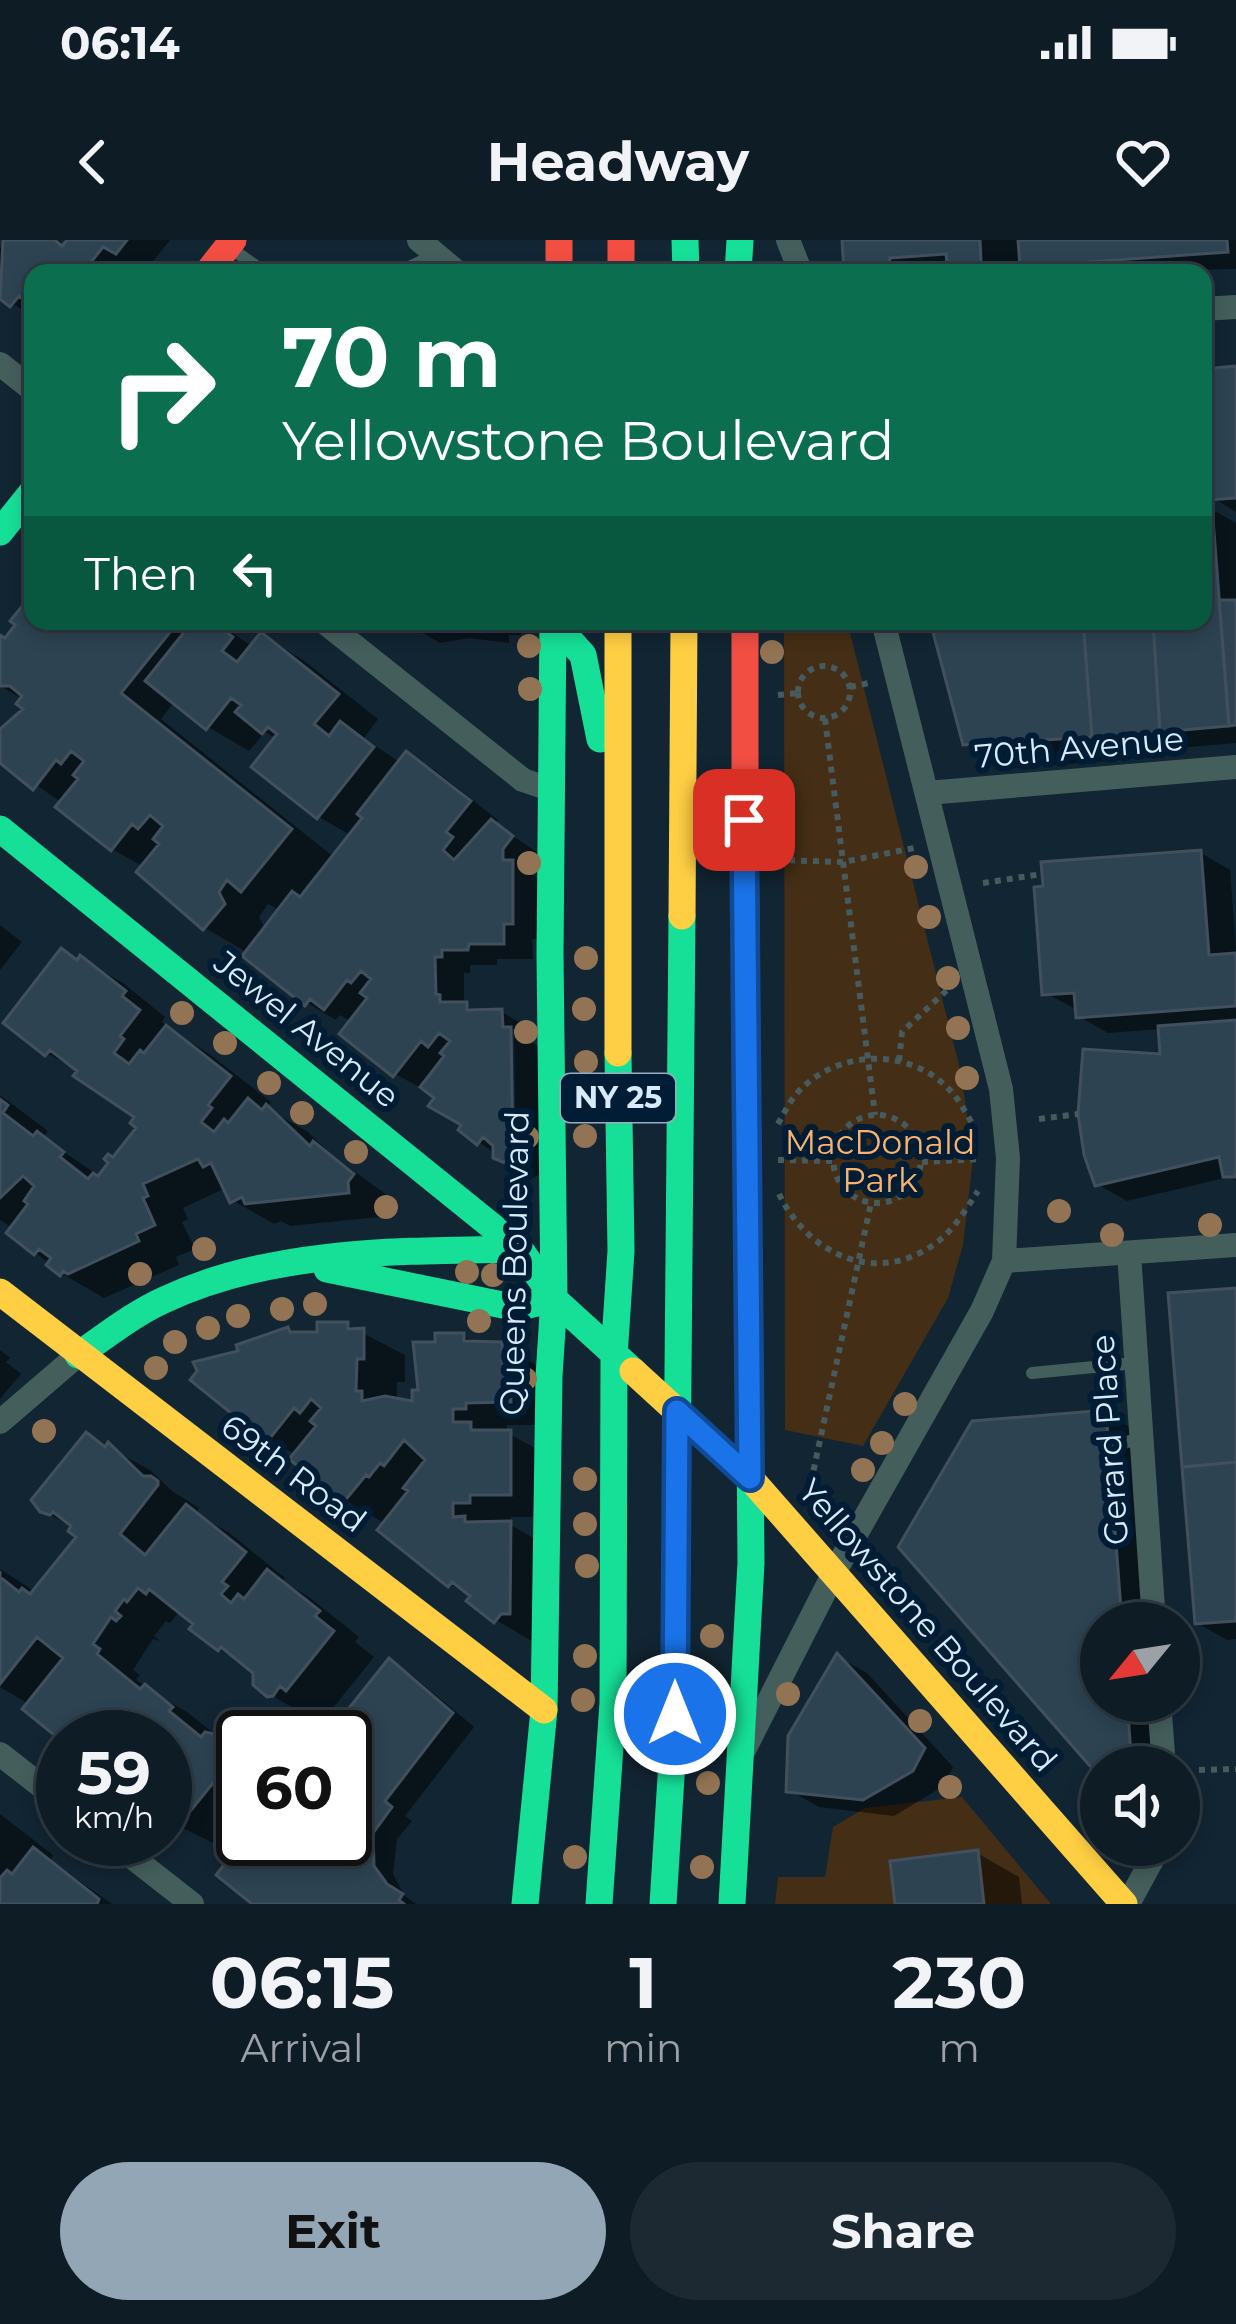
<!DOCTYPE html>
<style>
body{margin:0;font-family:Montserrat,sans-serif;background:#1c2932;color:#f1f3f6;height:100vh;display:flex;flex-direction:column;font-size:45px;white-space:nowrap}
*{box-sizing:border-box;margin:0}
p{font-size:39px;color:#9ba1a7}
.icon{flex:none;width:66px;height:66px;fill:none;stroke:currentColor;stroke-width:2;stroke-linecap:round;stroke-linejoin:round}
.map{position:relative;height:1664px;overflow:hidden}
.drawer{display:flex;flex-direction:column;background:#0e1c26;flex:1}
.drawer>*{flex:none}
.top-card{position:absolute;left:24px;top:24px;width:1188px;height:366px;border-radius:24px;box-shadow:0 6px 18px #0003,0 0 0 3px #2e3a43;background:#0b6e4f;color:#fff;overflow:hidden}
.needle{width:78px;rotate:240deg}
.buttons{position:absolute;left:1080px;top:1362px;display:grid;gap:24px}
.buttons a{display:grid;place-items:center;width:120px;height:120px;border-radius:50%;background:#0e1c26;box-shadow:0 6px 18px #0003,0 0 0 3px #2e3a43;font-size:60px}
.speed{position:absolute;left:36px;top:1470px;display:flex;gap:24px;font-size:60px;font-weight:700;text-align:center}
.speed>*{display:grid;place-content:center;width:156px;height:156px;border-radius:50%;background:#0e1c26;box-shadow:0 6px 18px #0003,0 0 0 3px #2e3a43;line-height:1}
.speed small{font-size:30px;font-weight:400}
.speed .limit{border:6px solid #111;border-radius:18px;background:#fff;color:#111}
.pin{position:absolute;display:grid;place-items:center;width:102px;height:102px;color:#fff;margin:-51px;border-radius:24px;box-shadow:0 6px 18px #0006}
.me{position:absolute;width:132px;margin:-66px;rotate:0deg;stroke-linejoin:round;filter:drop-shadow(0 0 9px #0008)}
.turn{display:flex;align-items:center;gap:42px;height:252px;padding:0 60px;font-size:54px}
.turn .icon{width:156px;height:156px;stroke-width:2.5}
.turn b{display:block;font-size:84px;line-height:102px}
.then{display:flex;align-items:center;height:114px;padding:0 60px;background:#0003;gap:24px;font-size:45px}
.eta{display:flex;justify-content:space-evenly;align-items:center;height:204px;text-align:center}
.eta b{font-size:72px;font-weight:700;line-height:84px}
.action{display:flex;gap:24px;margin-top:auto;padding:24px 60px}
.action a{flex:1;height:138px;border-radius:72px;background:#93a6b5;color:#111;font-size:48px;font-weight:700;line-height:138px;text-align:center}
.action a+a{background:#1c2932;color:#f1f3f6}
.status{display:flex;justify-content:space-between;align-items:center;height:84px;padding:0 60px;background:#0e1c26;direction:ltr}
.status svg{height:33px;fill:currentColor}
header{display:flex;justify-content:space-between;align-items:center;height:156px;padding:0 60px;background:#0e1c26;font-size:54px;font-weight:700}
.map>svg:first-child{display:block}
.green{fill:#442e15}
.shadow{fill:#0007;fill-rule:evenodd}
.building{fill:#2d4352;stroke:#41505c;stroke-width:3}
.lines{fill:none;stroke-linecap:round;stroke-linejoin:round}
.path{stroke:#475b5e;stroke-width:6;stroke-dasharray:6 6;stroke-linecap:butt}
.lane{stroke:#445e5c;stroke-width:12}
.street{stroke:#445e5c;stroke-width:24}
.fast{stroke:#16e098;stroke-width:27}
.slow{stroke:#ffcf43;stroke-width:27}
.jam{stroke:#f24e42;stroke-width:27}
.tree{fill:#927353}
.route-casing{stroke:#114b97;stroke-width:30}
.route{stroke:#1a73e8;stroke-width:21}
.labels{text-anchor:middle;stroke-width:12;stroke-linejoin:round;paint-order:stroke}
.shield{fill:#001d35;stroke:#97adc0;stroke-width:3}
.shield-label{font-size:30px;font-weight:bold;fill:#d8ebfb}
.street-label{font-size:33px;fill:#d8ebfb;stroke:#001d35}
.park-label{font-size:33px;fill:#fab36e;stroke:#001d35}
</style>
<div class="status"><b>06:14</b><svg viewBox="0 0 49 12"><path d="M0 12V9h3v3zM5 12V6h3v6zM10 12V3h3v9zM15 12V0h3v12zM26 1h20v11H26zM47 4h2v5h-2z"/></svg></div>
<header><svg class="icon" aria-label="back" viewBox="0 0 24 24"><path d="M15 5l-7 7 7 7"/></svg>Headway<svg class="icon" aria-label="heart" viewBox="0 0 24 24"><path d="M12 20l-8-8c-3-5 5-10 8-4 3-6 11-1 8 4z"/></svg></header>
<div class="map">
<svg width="1236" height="1664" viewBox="0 0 1236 1664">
<rect width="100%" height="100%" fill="#122532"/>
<path class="green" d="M784,381H847L961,833L973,919L963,1005L948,1058L863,1206L785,1190Z
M962,1557L1051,1664H775L778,1637H825L833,1587L865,1568Z"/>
<path class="shadow" d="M6,0H59L66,6L71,0H170L147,29L134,22L125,33H33V77L0,55V8Z
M845,0H1236V29L1036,33L1020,24V33H847Z
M1236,129V272L1212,257L1203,258V132Z
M1211,269L1236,283V503L1132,512V519L1010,528L962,500L933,381H1203V270Z
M32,358L33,381H236L231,392L253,407L262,396L303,420L378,479L364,498L401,523L407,515L436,531L498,580L495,584L541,615L531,627V634L541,640L542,699H532L533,719H497V725H470V733H464V765L480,773L502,772L531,789V802L540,807L541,934L532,938L516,929L514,789H508L510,925L462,889L466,885L438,857L395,834L352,782L340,775L336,780L307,763L248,713L205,688L140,632L144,627L112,609L62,563L0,519V491L27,468L23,459L0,446V398L6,401L19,385L14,381ZM175,461L208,487L249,511L265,492L277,499L319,577L352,596L335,618L161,479ZM268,664L281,671L266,690L259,677Z
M402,381H520L521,395H509V403L469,398L440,403Z
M1201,613L1230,630L1236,708V941L1229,937L1127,961L1097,944L1163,818L1161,789L1108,793L1078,776V770L1045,753Z
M0,685L22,702L0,730Z
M81,719L123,743L165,777L162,782L178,795L208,813L271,862L266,868L308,892L333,916L394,960L389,966V976L290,986L281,981L274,984L232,960L226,948L183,968L188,979L182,982L195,1009L176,1017L179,1025L104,1058L61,1033L36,1013L13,988L0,980V855L48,891L43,898L101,937L140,887L138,876L80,832L47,813Z
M1236,1051V1399L1227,1400L1197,1383Z
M347,1085L405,1115V1142H397V1161L415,1164L439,1105L463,1096L477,1105H502L543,1129L552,1185H507V1193L552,1217V1277H511V1285L551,1308L537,1404L496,1380L472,1357L450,1344L386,1284L345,1260L296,1215L269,1199L200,1132L197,1123L219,1116L224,1119L288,1090L297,1095H320Z
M0,1110L10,1118L6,1122L21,1134L0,1159Z
M1106,1173L1147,1197L1160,1383H1101V1461H1166L1171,1527H1101V1533L902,1307Z
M87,1196L150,1230L172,1251L199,1268L196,1274L228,1292L285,1338L282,1341L309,1357L359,1397L355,1402L374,1417L329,1473L322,1469L312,1479L269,1454L256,1432L219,1409L181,1370L170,1383L166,1381L154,1396L160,1401L153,1399L133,1430L140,1435L136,1439L150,1451L187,1472L212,1492L210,1495L243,1515V1581L221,1607L165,1579V1497L63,1498L29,1464L0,1447V1329L36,1352L80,1297L74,1288L42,1270Z
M838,1417L867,1433L953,1527L942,1547L894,1576L819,1567L789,1550Z
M390,1422L412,1435L474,1487L405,1576L412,1581L397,1599L393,1634L404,1655L416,1664H257L248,1599H345V1497H330Z
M0,1574L53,1615L51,1621L112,1664H0Z
M977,1613L1019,1637L1022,1664H898Z"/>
<path class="building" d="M3,0H55L62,6L67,0H127L116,14L103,7L84,31L87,33H33V67L19,56L10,67L0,59Z
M842,0H980L981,22L979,26L953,28L947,24L946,14L890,18L888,33H844Z
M1018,0H1227L1228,12L1020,27Z
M1236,126V258L1209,260L1203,129Z
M1212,266L1229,486L1160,492L1153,381H1203V267Z
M32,354L33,381H179L121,453L292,589L241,652L227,640L219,652L225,664L203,690L136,632L159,604L153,599L163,586L150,575L138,589L132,584L111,611L55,567L78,539L73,535L84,521L71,511L61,524L56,520L33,550L0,523V489L23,469L16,464L22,456L10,446H0V395L5,398L15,385L10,381Z
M1219,360H1236V485L1229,486Z
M193,381H213L233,397L222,411L237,422L261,392L339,454L314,484L329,496L340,481L374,507L317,579L251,527L277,494L268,487L262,494L235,472L241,465L231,458L206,490L145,441Z
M930,381H1083L1092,497L963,505Z
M1083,381H1153L1160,492L1092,497Z
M406,511L471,561L446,592L453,597L443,610L454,620L491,579L513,596L503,609V620H513V684H504V704H469L468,710H442V717H435L436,754L440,755V762H467V770L502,769L503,787H511L513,918L505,923L493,918V906L483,897L477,905L458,890L461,885L428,866L434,858L420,847L444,816L440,813L450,801L439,793L428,807L421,801L393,837L339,794L367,758L360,753L371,739L361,731L351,743L347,740L324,770L310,759L305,766L242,716L292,651L300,657L362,578L357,574Z
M1201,610L1209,715L1236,713V766L1076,778L1074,753L1042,755L1034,647L1043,646L1041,622Z
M61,708L77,720L80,715L126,751L122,756L140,770L120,796L124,799L114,813L129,824L140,810L144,813L166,785L231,836L208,865L212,868L201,882L214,892L224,879L228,883L248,858L262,870L266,864L310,906L313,901L354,934L348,942L349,953L245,964L242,957L230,963L211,923L203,927L198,919L143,944L148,956L143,958L155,985L136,994L139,1001L68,1034L63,1031L60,1036L46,1025L51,1018L39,1009L34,1015L6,993L28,964L24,961L34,946L23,936L0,958V859L8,865L3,873L33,896L37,891L64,912L60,917L88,939L93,933L98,936L108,923L104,919L108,914L113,917L136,888L130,883L134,877L73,836L77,831L50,810L45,816L3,783Z
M1236,780V937H1223L1219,917L1095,946L1084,915L1078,874L1083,809L1160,814L1158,786Z
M1236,1048V1222L1182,1227L1168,1053Z
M317,1082H348V1089L364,1088V1119H357L356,1151H362V1161L385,1156L412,1161V1150H418L413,1102H435V1093H464V1101L502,1102L503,1124L511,1125V1162L466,1163V1169H453V1182H471V1190H511V1255H470V1263H453V1277L465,1276V1282L511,1281L510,1374H501L494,1383L466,1361L470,1356L452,1342L448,1347L377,1290L408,1251L403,1248L425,1220L404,1200L384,1226L380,1223L369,1237L366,1235L343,1263L289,1219L316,1186L310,1181L321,1168L311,1159L300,1173L294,1168L267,1202L190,1140L197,1131L193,1122L238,1111L236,1105L288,1087L290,1092H317Z
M1106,1170L1122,1383H1101V1461H1127L1132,1527H1101V1534H1097L898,1307L972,1181Z
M86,1192L105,1207L108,1202L143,1236H151L158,1241V1245L120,1294L145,1315L186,1264L246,1312L222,1342L228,1346L221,1354L231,1363L238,1354L244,1359L267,1329L320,1371L315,1376L334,1391L286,1451L280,1446L273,1456L267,1457L253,1445V1433L221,1407L218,1411L189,1389L193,1384L149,1349L146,1354L138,1348L127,1362L124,1359L115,1371L121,1376L116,1381L111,1377L93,1404L100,1409L97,1414L140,1449L145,1444L173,1467L169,1471L201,1497L205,1492L214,1494L228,1506L220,1522L227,1526L178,1586L165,1575V1497H123L128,1491L118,1483L112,1492L106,1487L98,1497H63V1502L22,1469L63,1418L37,1397L0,1444V1331V1337L19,1352L22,1348L30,1354L76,1297L68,1291L71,1286L53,1272L50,1275L40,1272L31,1260Z
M1236,1222V1381L1195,1384L1182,1227Z
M837,1413L925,1508L913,1531L863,1560L786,1552L788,1496Z
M389,1418L453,1473L385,1561L392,1567L373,1593L374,1626L387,1644L403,1654L399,1660L404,1664H252L216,1635L244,1599H345V1497H326Z
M33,1607L99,1659L97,1664H0V1638L7,1630L12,1634Z
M978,1610L984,1664H895L890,1621Z"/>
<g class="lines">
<path class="path" d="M798 452a26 26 0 1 1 52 0a26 26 0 1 1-52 0Z
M850,447L869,443
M778,455L798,453
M825,479L875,875
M777,620L843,622L914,608
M983,643L1042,634
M899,821L902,792L947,750
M833 919a44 44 0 1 1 88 0a44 44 0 1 1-88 0Z
M1039,879L1078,874
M778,884C784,873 790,861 798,852C840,807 916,807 955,856C962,865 968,877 975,888
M778,920L833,921
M922,922L980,919
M779,954C808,1014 876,1047 936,1003C954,990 966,969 978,951
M811,1242L871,963
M1199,1530L1236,1529"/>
<path class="lane" d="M229,7L266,33
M397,33L434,15
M1032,1133L1135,1123
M1109,1208L1142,1197"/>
<path class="street" d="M419,0L458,33
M788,0L801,33
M1203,69L1236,67
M0,124L33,150
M323,381L523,540L552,550
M927,553L1236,527
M1129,1013L1154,1383
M1004,1021L1236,1005
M0,1182L78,1115
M1159,1461L1164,1527
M744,1510L835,1331L982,1071L1004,1021L1008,918L1001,849L883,381
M0,1514L63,1563
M109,1599L192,1664
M1128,1664L1160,1605"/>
<path class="fast" d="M685,0L686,33
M738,33L740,0
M0,292L33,251
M564,381L566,396L583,415L600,499
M0,589L520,1009L554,1059L633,1131
M327,1029L517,1068L554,1059
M78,1115C106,1096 133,1074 164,1060C272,1009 403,1011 520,1009
M525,1664L544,1470L549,1136L554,1059L550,714L553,381
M599,1664L613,1463L614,1116L621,1011L618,813
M663,1664L675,1474L682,676
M732,1664L751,1323L745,580"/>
<path class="slow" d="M618,381V813
M682,676L684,381
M0,1052L544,1470
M633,1131L750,1238L1124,1664"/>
<path class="jam" d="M559,0V33
M621,0V33
M207,33L233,0
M745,580V381"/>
</g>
<g class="tree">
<circle cx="529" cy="406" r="12"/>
<circle cx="772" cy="412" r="12"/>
<circle cx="530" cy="449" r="12"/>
<circle cx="529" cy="623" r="12"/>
<circle cx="916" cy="627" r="12"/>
<circle cx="929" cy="677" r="12"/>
<circle cx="586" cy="718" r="12"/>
<circle cx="948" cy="738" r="12"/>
<circle cx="584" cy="769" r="12"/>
<circle cx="182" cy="773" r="12"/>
<circle cx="958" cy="788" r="12"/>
<circle cx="526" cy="792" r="12"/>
<circle cx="225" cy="803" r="12"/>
<circle cx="586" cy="822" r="12"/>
<circle cx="967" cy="838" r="12"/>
<circle cx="269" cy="843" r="12"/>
<circle cx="302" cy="873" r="12"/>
<circle cx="585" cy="896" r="12"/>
<circle cx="527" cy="897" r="12"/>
<circle cx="356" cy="912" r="12"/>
<circle cx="386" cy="967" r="12"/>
<circle cx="1059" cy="971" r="12"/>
<circle cx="1210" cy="985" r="12"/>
<circle cx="1112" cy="995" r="12"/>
<circle cx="204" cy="1009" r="12"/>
<circle cx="467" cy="1032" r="12"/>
<circle cx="140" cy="1034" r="12"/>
<circle cx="493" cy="1035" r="12"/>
<circle cx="315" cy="1064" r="12"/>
<circle cx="282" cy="1069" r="12"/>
<circle cx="238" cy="1076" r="12"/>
<circle cx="479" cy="1081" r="12"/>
<circle cx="208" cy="1088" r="12"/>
<circle cx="175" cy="1102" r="12"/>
<circle cx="156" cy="1128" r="12"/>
<circle cx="525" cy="1139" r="12"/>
<circle cx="905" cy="1164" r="12"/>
<circle cx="44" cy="1191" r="12"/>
<circle cx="882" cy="1203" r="12"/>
<circle cx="863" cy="1230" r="12"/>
<circle cx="585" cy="1239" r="12"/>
<circle cx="585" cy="1284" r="12"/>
<circle cx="587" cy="1326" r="12"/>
<circle cx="712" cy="1396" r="12"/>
<circle cx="585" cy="1416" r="12"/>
<circle cx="788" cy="1454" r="12"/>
<circle cx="583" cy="1460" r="12"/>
<circle cx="920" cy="1481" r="12"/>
<circle cx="712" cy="1491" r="12"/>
<circle cx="708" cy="1543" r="12"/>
<circle cx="950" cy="1547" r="12"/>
<circle cx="575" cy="1617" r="12"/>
<circle cx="702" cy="1627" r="12"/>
</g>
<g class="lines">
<g class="route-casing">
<path id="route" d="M675,1474L677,1171L750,1238L744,580"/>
</g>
<use href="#route" class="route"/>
</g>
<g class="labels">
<rect class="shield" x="561" y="834" width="114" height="48" rx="9"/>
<g class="shield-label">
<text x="618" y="868">NY 25</text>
</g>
<g class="street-label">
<text transform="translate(1079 507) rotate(-5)" y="12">70th Avenue</text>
<text transform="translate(307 789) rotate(39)" y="12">Jewel Avenue</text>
<text transform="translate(514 1023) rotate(-89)" y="12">Queens Boulevard</text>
<text transform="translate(1109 1200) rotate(-94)" y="12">Gerard Place</text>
<text transform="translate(294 1233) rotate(37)" y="12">69th Road</text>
<text transform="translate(928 1385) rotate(49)" y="12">Yellowstone Boulevard</text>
</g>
<g class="park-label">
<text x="880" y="914">MacDonald<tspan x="880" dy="38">Park</tspan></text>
</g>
</g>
</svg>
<div class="buttons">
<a><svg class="needle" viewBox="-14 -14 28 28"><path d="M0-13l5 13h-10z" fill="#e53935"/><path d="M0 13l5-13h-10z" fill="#9ba1a7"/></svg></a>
<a><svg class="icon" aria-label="sound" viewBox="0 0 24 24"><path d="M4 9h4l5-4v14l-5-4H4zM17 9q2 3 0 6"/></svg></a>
</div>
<div class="speed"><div>59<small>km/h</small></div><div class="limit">60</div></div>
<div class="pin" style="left:744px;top:580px;background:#d93025"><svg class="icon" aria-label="arrive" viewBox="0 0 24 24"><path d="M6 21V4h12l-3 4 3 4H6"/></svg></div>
<svg class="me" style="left:675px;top:1474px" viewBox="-20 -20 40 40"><circle r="17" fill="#1a73e8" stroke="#fff" stroke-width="3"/><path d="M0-11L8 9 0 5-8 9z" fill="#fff"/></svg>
<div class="top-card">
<div class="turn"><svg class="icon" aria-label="right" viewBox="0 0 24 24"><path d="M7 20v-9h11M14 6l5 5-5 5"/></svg><div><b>70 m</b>Yellowstone Boulevard</div></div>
<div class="then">Then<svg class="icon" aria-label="left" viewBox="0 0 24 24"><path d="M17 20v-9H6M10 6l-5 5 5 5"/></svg></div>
</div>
</div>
<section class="drawer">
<div class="eta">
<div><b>06:15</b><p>Arrival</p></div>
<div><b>1</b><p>min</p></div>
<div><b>230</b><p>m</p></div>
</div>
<div class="action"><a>Exit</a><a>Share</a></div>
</section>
